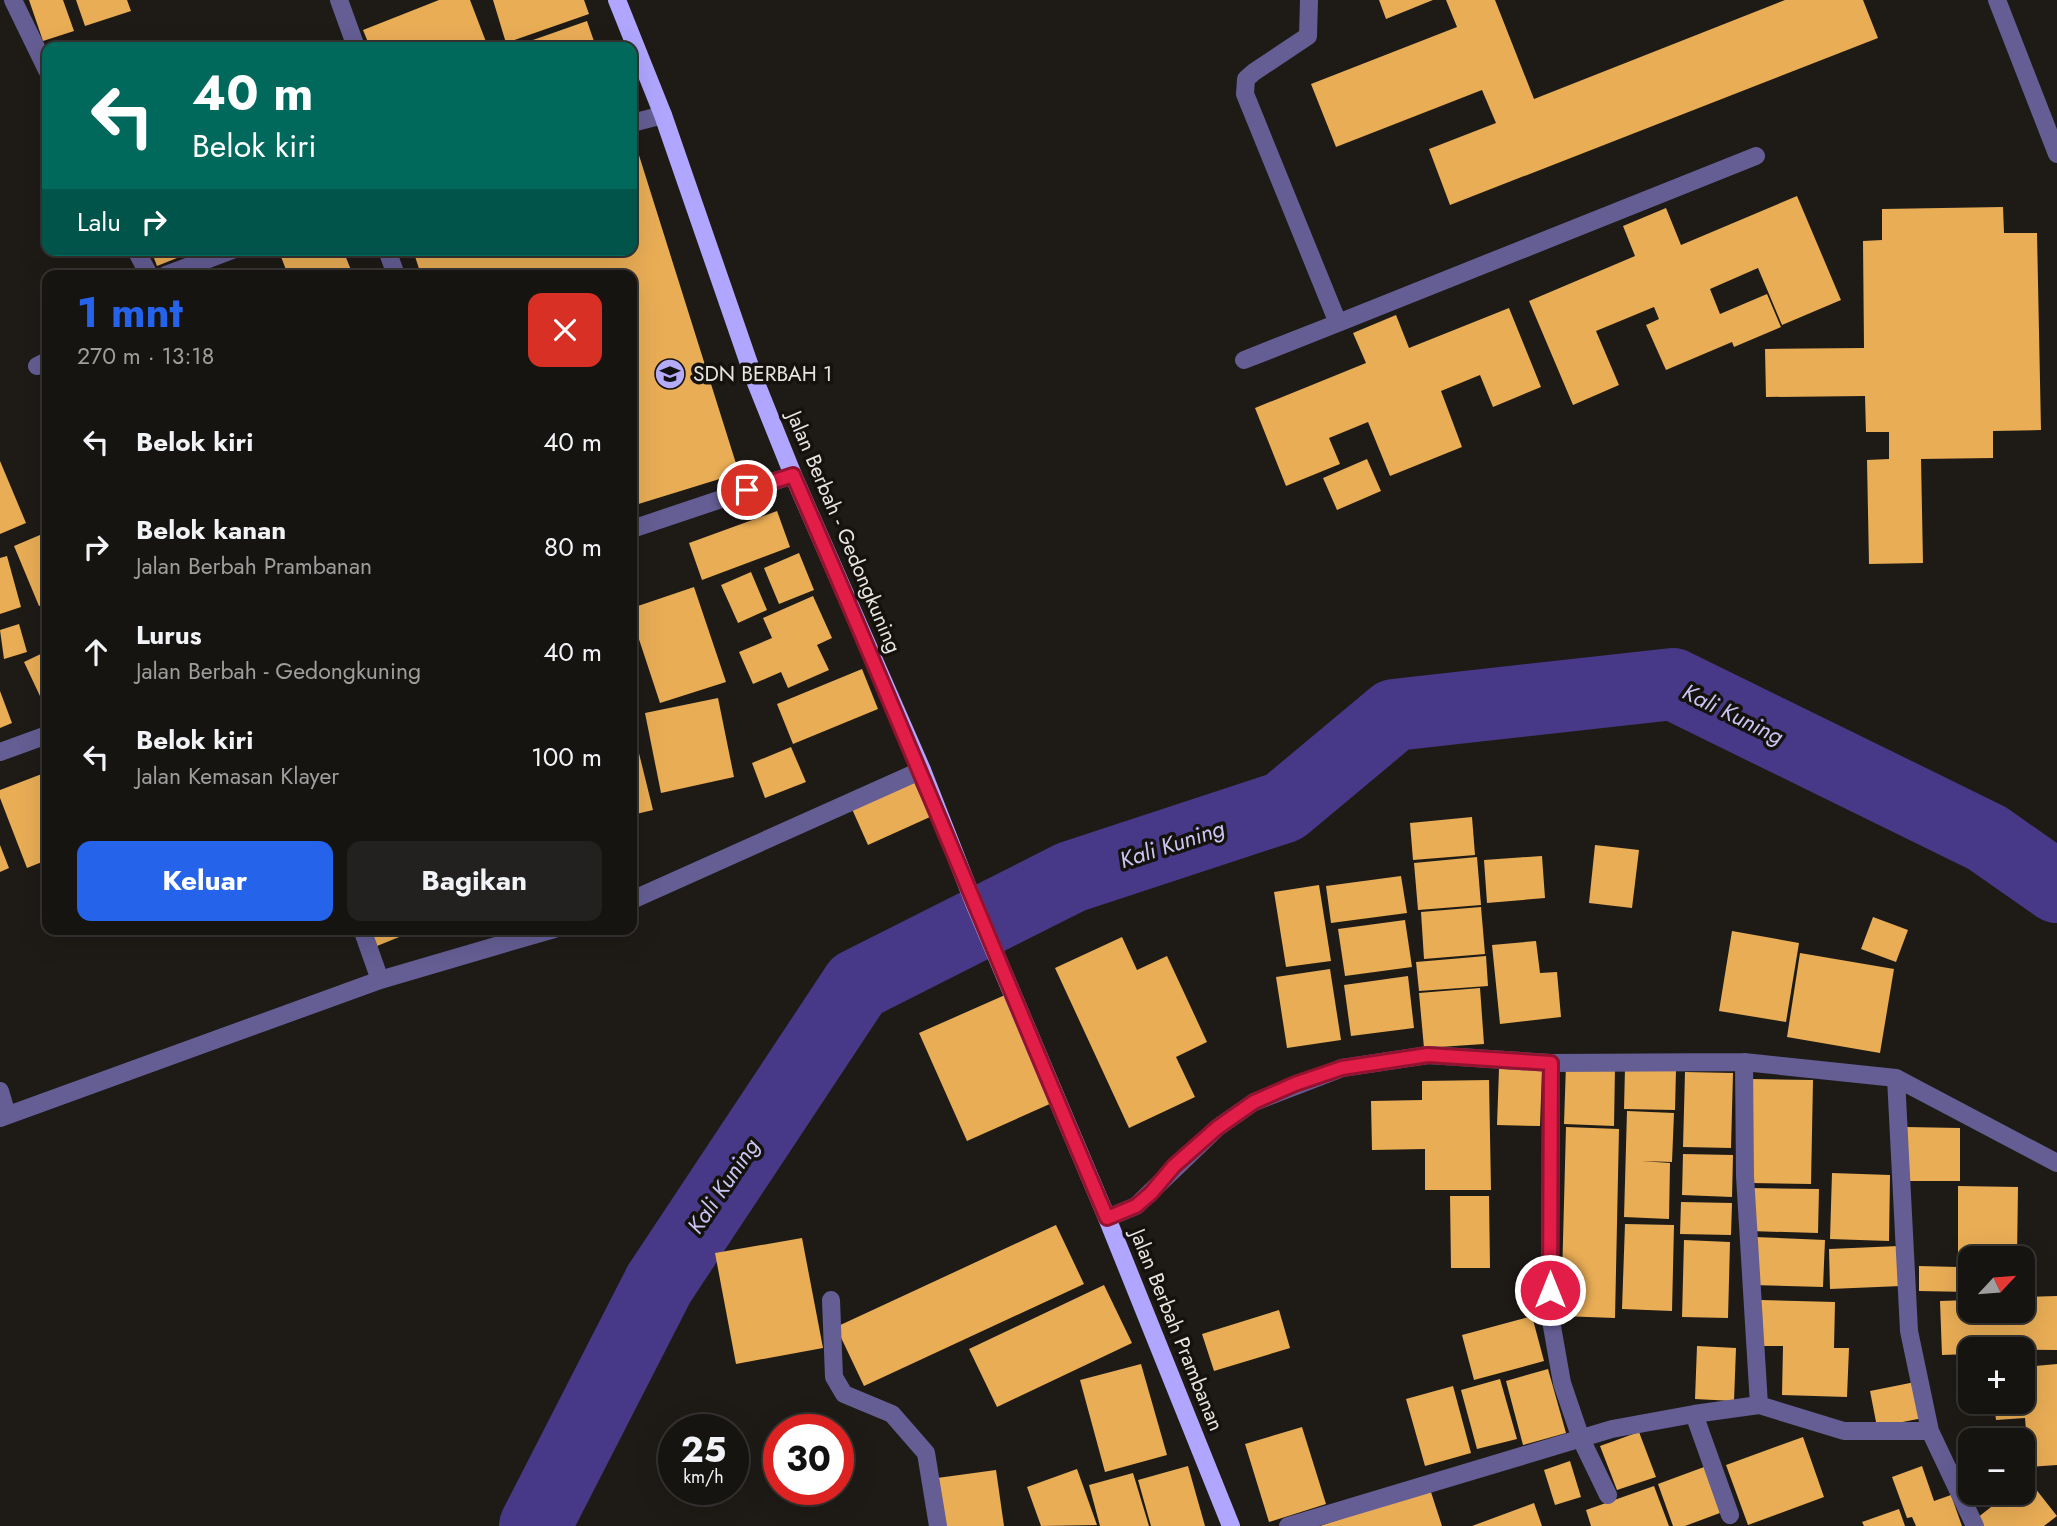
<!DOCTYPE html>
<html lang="id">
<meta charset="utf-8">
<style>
body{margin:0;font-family:Jost,sans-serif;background:#23211f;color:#f1f3f6;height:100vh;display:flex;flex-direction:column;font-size:26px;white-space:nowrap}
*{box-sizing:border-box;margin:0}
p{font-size:23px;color:#9e9e9f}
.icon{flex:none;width:38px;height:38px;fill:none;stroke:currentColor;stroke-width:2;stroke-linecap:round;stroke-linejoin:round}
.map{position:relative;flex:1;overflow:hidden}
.drawer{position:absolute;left:42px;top:270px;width:595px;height:665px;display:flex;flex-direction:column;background:#161411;border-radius:14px;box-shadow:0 7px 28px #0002,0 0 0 2px #353331}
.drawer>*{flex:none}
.top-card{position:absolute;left:42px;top:42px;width:595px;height:214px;border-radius:14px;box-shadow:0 7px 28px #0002,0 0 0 2px #353331;background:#00695c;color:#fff;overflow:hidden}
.needle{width:46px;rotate:64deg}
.fabs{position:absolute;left:1958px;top:1246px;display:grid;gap:14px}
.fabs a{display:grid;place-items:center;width:77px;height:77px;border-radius:14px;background:#161411;box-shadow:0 7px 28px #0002,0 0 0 2px #353331;font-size:35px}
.speed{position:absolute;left:658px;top:1414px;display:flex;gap:14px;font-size:35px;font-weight:700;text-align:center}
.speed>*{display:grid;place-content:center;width:91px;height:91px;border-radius:50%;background:#161411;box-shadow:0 7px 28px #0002,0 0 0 2px #353331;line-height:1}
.speed small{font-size:18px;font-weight:400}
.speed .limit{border:10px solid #d22;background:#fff;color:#111}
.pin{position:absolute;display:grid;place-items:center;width:60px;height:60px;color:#fff;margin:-30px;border:4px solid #fff;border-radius:50%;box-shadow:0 2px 7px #0007}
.me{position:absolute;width:77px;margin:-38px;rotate:0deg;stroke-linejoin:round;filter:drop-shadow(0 0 5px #0008)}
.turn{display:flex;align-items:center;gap:24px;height:147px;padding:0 35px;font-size:32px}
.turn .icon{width:91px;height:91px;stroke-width:2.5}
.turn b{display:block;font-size:49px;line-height:60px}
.then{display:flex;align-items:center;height:66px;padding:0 35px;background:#0003;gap:14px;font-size:26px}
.round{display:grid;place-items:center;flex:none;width:74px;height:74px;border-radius:14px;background:#23211f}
.head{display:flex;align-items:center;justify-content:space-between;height:119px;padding:0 35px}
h1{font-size:42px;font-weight:700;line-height:52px;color:#2563eb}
.action{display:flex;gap:14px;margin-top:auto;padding:14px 35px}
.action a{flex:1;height:80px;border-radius:14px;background:#2563eb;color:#fff;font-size:28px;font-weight:700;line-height:80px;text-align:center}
.action a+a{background:#23211f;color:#f1f3f6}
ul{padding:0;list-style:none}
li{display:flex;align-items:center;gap:21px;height:105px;padding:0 35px}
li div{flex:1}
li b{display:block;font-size:26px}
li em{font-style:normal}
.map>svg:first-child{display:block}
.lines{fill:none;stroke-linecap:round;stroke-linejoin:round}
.river{stroke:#483988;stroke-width:72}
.building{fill:#e9ad55}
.minor{stroke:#645e94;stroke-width:18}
.major{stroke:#b0a6ff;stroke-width:18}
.route-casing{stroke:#92132f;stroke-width:18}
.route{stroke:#e11d48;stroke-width:12}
.labels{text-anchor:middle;stroke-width:7;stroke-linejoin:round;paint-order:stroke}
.poi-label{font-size:21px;fill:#e7e5e2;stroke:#15120e;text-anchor:start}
.street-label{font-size:21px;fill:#e7e5e2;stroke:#15120e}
.water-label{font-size:23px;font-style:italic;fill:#cac6f3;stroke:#15120e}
</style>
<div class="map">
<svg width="2057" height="1526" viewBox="0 0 2057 1526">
<rect width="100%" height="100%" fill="#1e1b17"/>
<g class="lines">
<path class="river" d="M535,1526L659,1284L857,985L1071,877L1284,807L1394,715L1673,684L1987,838L2057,887"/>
</g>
<path class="building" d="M29,0H63L74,31L43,41Z
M76,0H127L131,11L85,26Z
M439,0H470L488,47H370L363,30Z
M493,0H584L589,14L506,43Z
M1379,0H1433L1386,19Z
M1446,0H1495L1534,99L1785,0H1863L1878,38L1450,205L1429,149L1496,123L1482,90L1336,147L1311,84L1457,27Z
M587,21L596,47H513Z
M632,133L739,473L632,506V275H421L413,250H632Z
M1797,196L1841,300L1782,325L1758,268L1710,289L1720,314L1767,294L1781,327L1734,347L1732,342L1666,370L1646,325L1659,319L1654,307L1596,331L1619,385L1573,405L1529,301L1635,256L1623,226L1666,208L1681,245Z
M2003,207L2004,233H2037L2041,430L1993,431V458L1921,459L1923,563L1869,564L1867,460L1889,459V432H1866L1865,396L1766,397L1765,349L1864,348L1863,241L1882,240V209Z
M151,250H197L157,266Z
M291,250H343L353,275H288L280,254Z
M1509,308L1541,387L1493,407L1480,375L1441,391L1462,447L1390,476L1368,422L1329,438L1340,464L1286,486L1255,408L1366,363L1353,333L1396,315L1409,348Z
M1367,459L1381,491L1337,510L1323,478Z
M0,461L26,523L0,534Z
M777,511L790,547L702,580L689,543Z
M47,532V603L39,606L14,546Z
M799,553L814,590L779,604L764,568Z
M7,556L21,607L0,614V558Z
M751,572L767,610L738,623L721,585Z
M694,587L726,682L660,703L632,618V608Z
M813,596L832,638L817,645L829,670L788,688L781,672L753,684L739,652L772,638L763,618Z
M19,624L27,652L4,659L0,630Z
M47,651V711L24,662Z
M862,669L878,709L793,744L777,704Z
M0,691L12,723L0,728Z
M718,698L734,777L661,793L645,713Z
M632,725L653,810L632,815Z
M791,747L806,782L765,798L752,763Z
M47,772V860L27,868L0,798V790Z
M914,782L930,817L868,845L852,809Z
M1472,817L1475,855L1413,860L1410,823Z
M0,845L9,868L0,872Z
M1595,845L1639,850L1632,908L1589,903Z
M1542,856L1545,898L1487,903L1484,860Z
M1477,857L1481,905L1418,910L1414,863Z
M1401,876L1407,913L1331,923L1326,886Z
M1319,885L1331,961L1286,967L1274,892Z
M1481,907L1485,954L1424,959L1421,912Z
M1873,917L1908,930L1896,962L1861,949Z
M1405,920L1412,967L1345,976L1338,929Z
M371,929H419L377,946Z
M1732,931L1799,943L1786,1022L1719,1011Z
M1122,937L1137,970L1167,956L1207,1042L1176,1057L1195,1097L1129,1128L1055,968Z
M1536,941L1540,973L1557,972L1561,1017L1500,1024L1492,945Z
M1800,953L1894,969L1880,1053L1787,1037Z
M1486,956L1488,986L1419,991L1416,962Z
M1330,969L1341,1040L1287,1048L1276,977Z
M1408,976L1414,1028L1351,1036L1344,985Z
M1480,988L1484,1044L1424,1048L1419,993Z
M1005,995L1052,1103L967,1141L919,1033Z
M1566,1064L1615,1066L1614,1126L1564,1124Z
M1625,1068L1676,1069L1675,1110L1624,1109Z
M1499,1069L1542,1070L1540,1126L1497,1125Z
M1685,1072L1733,1073L1731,1148L1683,1147Z
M1750,1079L1813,1080L1811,1184L1750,1183Z
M1489,1080L1491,1190H1425V1149L1372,1150L1371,1101L1422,1100V1081Z
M1627,1111L1674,1113L1672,1162L1641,1161L1670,1163L1669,1219L1624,1217Z
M1566,1127L1619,1129L1615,1318L1561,1316Z
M1906,1127L1960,1128V1181H1907Z
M1683,1154L1733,1155L1732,1197L1682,1195Z
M1832,1173L1890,1175L1889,1241L1830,1239Z
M1958,1186L2018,1187L2017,1258H1970V1292L1919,1291V1266L1958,1267Z
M1750,1188L1819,1189L1818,1233L1750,1231Z
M1450,1196H1489L1490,1268H1451Z
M1681,1202L1732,1203L1731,1235L1680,1234Z
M1625,1224L1674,1225L1672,1311L1622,1309Z
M1056,1225L1084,1284L864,1386L836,1327Z
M1754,1237L1825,1240L1823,1287L1752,1285Z
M802,1238L823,1348L736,1364L715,1253Z
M1684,1240L1730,1242L1728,1318L1682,1317Z
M1899,1246L1901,1286L1830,1289L1829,1249Z
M1104,1285L1132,1343L997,1407L969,1349Z
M2057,1296V1350L1970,1349V1354L1942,1355L1940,1301L1970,1300V1311H2023V1297Z
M1761,1300L1835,1302L1834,1348H1849L1847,1397L1782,1395L1783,1346H1761Z
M1279,1310L1290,1348L1214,1371L1202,1334Z
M1532,1316L1544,1361L1474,1380L1462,1335Z
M1697,1346L1736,1348L1734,1401L1695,1399Z
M1141,1364L1167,1455L1105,1472L1080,1380Z
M2057,1364V1465L2029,1467L2025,1418L1996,1420L1994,1402H2023V1367Z
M1548,1369L1566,1433L1523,1445L1506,1381Z
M1500,1379L1517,1439L1477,1449L1461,1390Z
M1915,1382L1923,1418L1877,1427L1870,1391Z
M1453,1386L1471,1453L1425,1466L1406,1399Z
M1302,1427L1326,1504L1269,1522L1245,1444Z
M1639,1432L1656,1477L1617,1490L1600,1446Z
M1803,1437L1824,1497L1748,1525L1726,1465Z
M1570,1461L1581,1497L1555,1505L1544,1470Z
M1188,1466L1205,1526H1151L1138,1480Z
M1922,1466L1934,1501L1951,1495L1962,1526H1916L1912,1517L1907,1518L1892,1477Z
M1704,1467L1720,1513L1685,1526H1673L1658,1484Z
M1077,1469L1097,1525L1041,1526L1027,1487Z
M996,1470L1004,1526H943L937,1478Z
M1133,1473L1149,1526H1100L1089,1485Z
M2027,1478L2057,1516L2044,1526H1984L1977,1518L2009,1493H2023V1481Z
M1654,1486L1669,1526H1591L1586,1510Z
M1430,1489L1442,1526H1320Z
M1534,1503L1542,1526H1472Z
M1899,1509L1905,1526H1864L1862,1522Z"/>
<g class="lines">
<path class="minor" d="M13,0L47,70
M339,0L356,47
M1309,0L1308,36L1254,72L1246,79L1245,94L1338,323L1756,156
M1997,0L2057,154
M632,123L663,115
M136,250L149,275
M387,250L396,275
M166,275L232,250
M1244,360L1338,323
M37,366L47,361
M632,529L793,475
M0,752L47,735
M632,900L922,770
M362,929L380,980
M1744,1062L1745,1176L1759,1405
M1551,1063L1550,1315L1562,1383L1581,1439L1608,1495
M1896,1078L2057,1163
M0,1091L7,1115
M0,1118L380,980L554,929
M1107,1218L1136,1206L1217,1128L1254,1102L1342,1068L1428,1055L1551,1063L1744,1062L1896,1078L1909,1331L1930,1431L1975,1526
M831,1300L834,1377L844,1394L892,1414L926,1453L938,1526
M1694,1414L1730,1515
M1288,1526L1612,1429L1694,1414L1759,1405L1844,1431H1930"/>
<path class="major" d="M617,0L663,115L754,378L793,475L922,770L974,903L1107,1218L1231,1526"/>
</g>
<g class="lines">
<g class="route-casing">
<path id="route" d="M747,490L793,475C901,721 1001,970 1107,1218L1136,1206L1151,1193L1174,1166L1217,1128L1254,1102L1295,1084L1342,1068L1428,1055L1551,1063L1550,1290"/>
</g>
<use href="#route" class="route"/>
</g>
<defs>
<g id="school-disc" transform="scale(1.575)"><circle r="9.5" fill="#b4acf9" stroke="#15120e"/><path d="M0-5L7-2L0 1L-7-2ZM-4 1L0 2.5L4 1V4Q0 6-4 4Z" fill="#111"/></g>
</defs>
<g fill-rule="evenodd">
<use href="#school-disc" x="670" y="374"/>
</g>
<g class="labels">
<g class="poi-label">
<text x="693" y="381">SDN BERBAH 1</text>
</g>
<g class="street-label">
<text transform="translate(844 532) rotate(67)" y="7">Jalan Berbah - Gedongkuning</text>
<text transform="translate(1177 1330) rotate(68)" y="7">Jalan Berbah Prambanan</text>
</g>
<g class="water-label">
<text transform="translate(1733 714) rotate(26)" y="8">Kali Kuning</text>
<text transform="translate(1172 844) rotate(-18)" y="8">Kali Kuning</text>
<text transform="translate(723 1186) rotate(-56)" y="8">Kali Kuning</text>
</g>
</g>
</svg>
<div class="fabs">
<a><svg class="needle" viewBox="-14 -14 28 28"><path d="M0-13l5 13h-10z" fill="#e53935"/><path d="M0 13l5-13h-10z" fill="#9e9e9f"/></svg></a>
<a>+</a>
<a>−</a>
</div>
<div class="speed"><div>25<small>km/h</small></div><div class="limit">30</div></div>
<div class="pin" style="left:747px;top:490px;background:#d93025"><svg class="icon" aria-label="arrive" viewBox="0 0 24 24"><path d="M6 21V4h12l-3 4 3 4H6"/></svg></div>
<svg class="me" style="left:1550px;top:1290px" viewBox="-20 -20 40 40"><circle r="17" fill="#e11d48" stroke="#fff" stroke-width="3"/><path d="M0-11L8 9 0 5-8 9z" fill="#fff"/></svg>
<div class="top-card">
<div class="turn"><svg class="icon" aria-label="left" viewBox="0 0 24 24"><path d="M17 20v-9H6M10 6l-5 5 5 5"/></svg><div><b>40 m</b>Belok kiri</div></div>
<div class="then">Lalu<svg class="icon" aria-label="right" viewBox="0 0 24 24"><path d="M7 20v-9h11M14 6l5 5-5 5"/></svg></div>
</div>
<section class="drawer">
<div class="head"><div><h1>1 mnt</h1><p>270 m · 13:18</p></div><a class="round" style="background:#d93025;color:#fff"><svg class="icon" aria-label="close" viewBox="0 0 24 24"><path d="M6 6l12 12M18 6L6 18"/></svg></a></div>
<ul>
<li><svg class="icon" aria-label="left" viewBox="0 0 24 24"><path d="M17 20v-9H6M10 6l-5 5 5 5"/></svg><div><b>Belok kiri</b></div><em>40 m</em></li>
<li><svg class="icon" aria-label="right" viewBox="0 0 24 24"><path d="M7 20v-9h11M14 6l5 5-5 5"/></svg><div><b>Belok kanan</b><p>Jalan Berbah Prambanan</p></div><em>80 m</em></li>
<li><svg class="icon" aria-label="ahead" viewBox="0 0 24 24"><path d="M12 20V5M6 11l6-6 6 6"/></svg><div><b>Lurus</b><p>Jalan Berbah - Gedongkuning</p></div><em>40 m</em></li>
<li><svg class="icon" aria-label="left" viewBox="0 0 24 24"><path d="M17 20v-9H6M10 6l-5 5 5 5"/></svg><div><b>Belok kiri</b><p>Jalan Kemasan Klayer</p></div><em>100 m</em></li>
</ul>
<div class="action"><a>Keluar</a><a>Bagikan</a></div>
</section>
</div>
